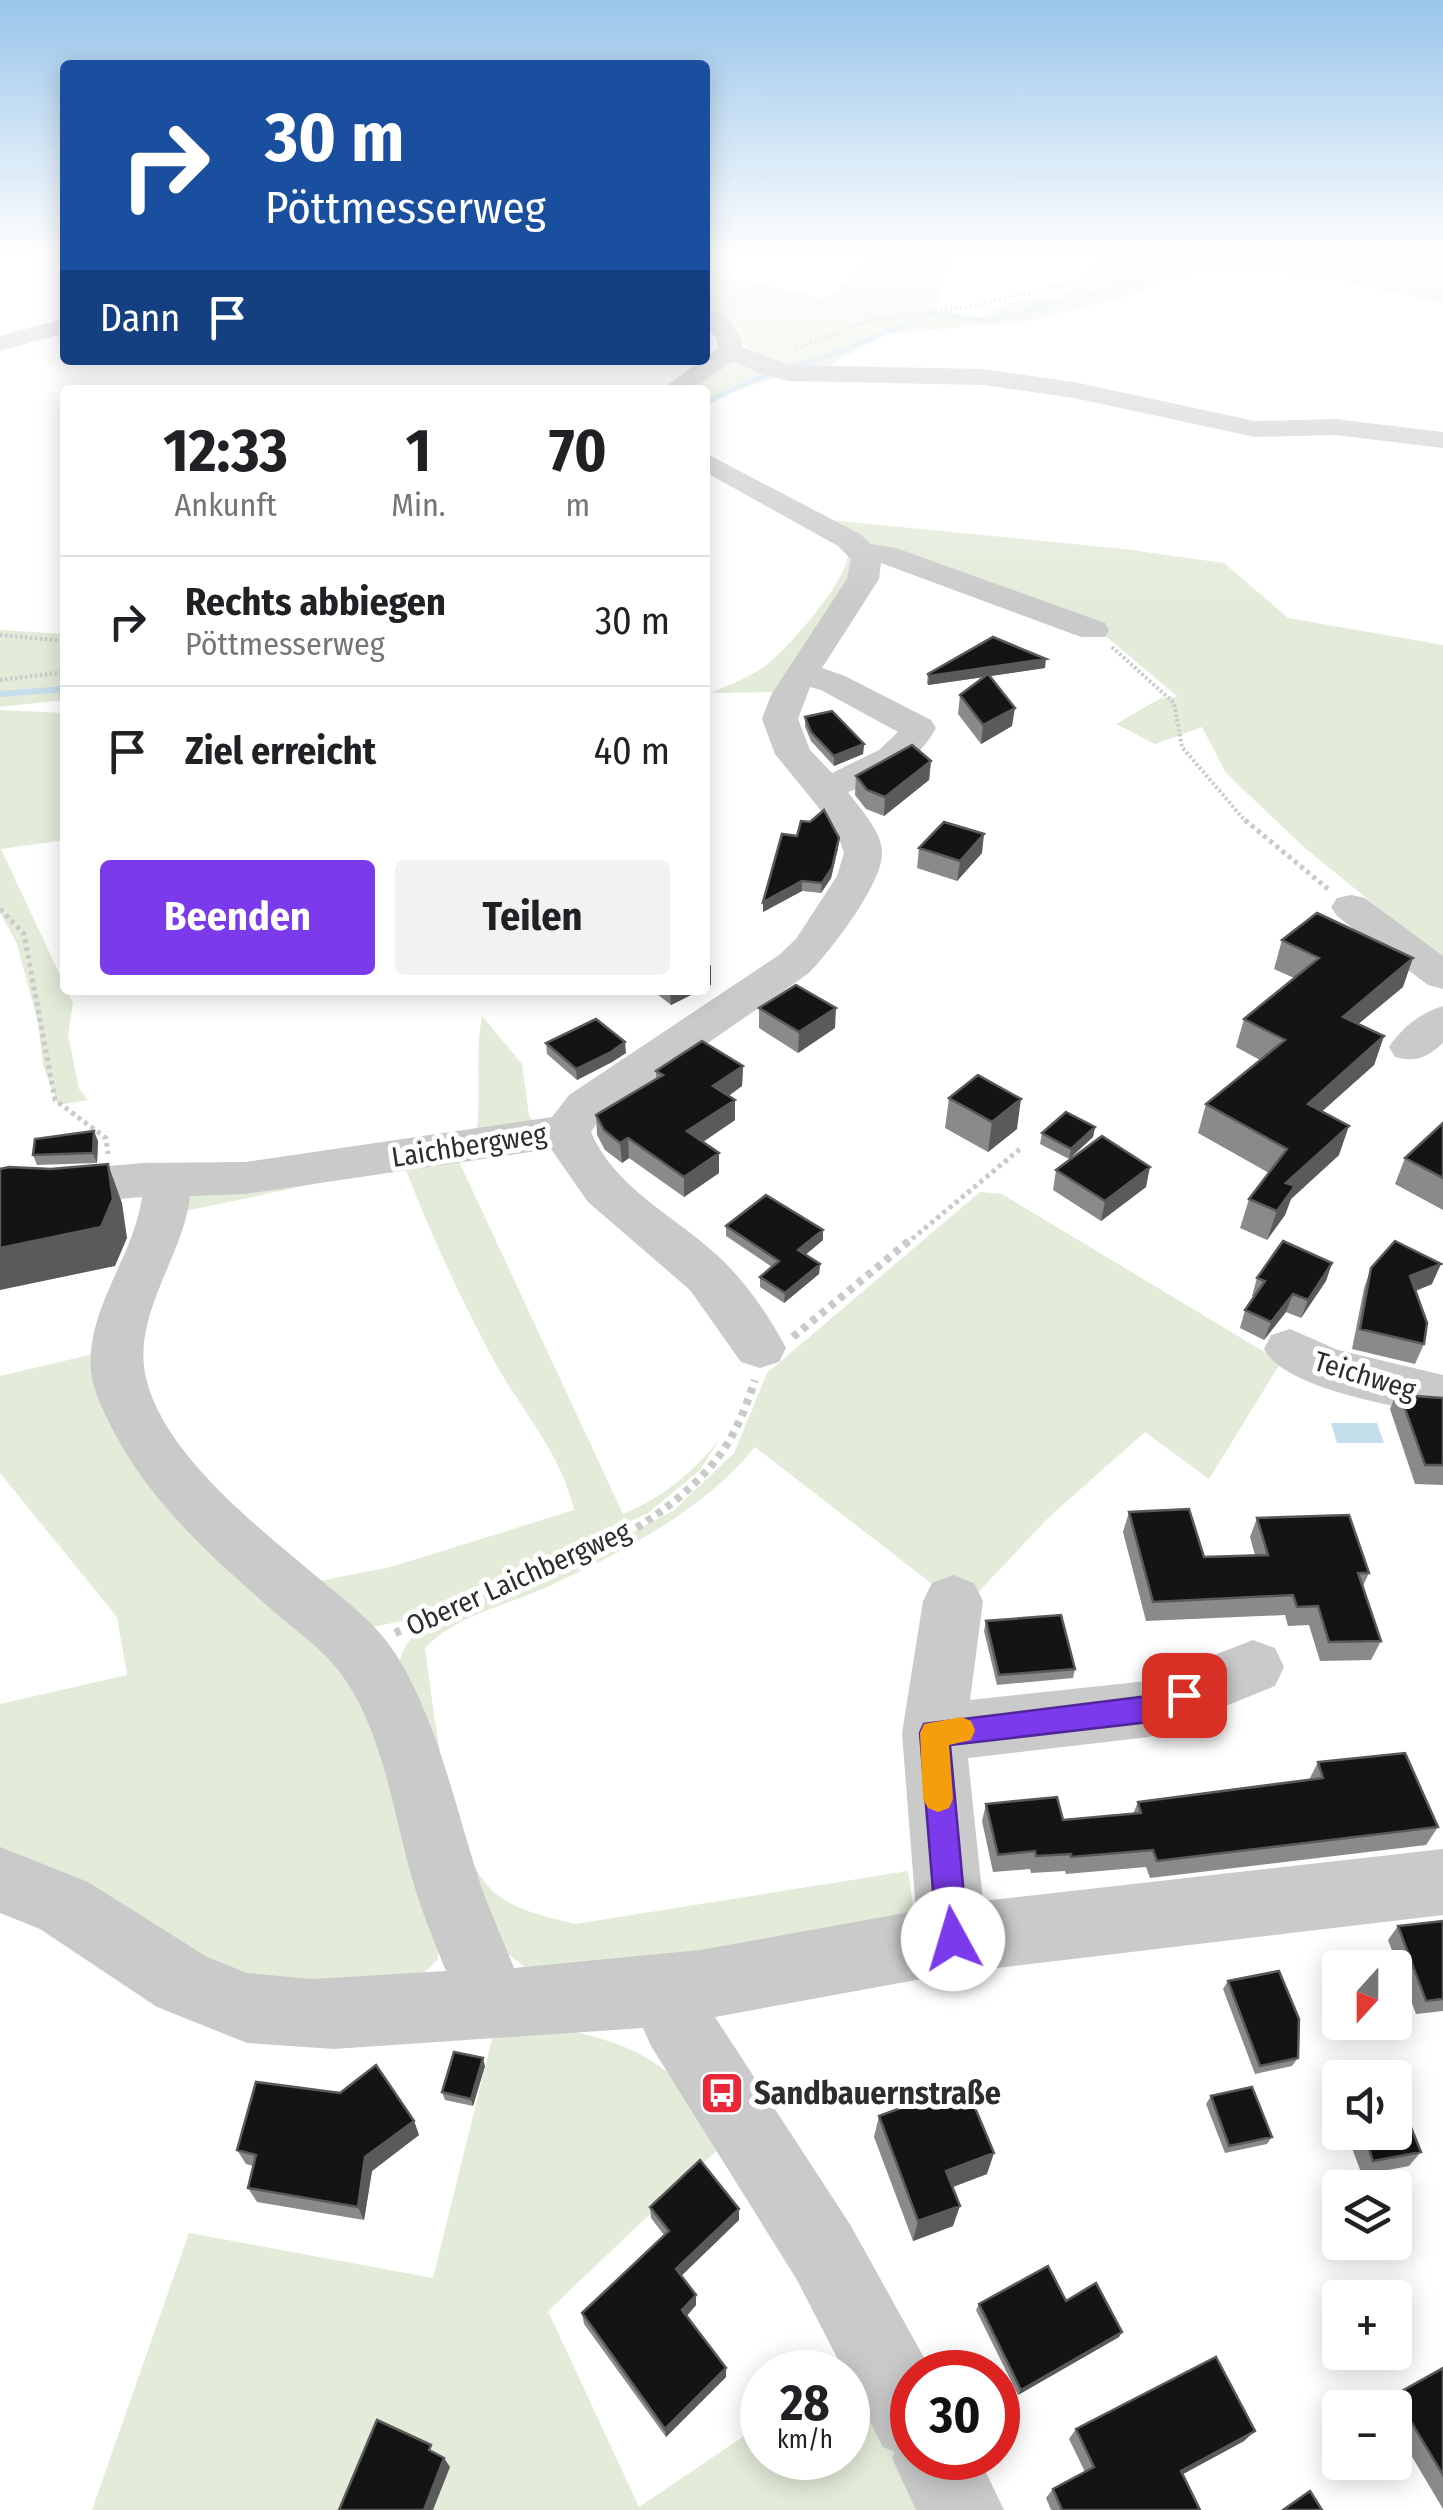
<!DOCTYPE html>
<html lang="de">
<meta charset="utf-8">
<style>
body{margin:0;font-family:"Fira Sans Condensed",sans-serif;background:#f2f2f2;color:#202124;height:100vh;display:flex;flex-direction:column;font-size:38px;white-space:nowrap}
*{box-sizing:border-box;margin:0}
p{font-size:32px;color:#757577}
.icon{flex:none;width:55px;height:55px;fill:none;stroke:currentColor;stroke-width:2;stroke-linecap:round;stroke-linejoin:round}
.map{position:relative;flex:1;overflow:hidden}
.side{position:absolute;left:60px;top:385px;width:650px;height:610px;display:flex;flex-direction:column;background:#fff;border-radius:10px;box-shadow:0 5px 25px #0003}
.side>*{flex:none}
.banner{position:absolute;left:60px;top:60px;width:650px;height:305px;border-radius:10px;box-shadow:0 5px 25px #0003;background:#1a4fa0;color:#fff;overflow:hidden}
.needle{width:65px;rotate:201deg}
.fabs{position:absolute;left:1322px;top:1950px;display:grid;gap:20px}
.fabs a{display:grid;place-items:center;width:90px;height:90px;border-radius:10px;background:#fff;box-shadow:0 5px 25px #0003;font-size:50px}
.speed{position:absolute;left:740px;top:2350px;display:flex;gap:20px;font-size:50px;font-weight:700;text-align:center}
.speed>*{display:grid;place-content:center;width:130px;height:130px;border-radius:50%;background:#fff;box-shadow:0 5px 25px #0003;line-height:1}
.speed small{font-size:25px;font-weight:400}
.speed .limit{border:15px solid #d22;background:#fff;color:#111}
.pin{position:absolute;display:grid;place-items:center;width:85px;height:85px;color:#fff;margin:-42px;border-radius:20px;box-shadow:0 5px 15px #0006}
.me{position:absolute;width:110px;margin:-55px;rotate:354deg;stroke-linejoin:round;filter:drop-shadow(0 0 8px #0008)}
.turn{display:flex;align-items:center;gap:35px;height:210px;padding:0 40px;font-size:45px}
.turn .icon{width:130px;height:130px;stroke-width:2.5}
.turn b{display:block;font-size:70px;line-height:85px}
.then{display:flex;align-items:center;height:95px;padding:0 40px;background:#0003;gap:20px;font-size:38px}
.eta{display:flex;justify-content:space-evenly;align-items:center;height:170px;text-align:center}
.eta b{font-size:60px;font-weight:700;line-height:70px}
.action{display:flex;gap:20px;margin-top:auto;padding:20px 40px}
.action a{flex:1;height:115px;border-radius:10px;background:#7c3aed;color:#fff;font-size:40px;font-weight:700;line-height:115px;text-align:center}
.action a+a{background:#f2f2f2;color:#202124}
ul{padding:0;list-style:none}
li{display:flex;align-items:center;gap:30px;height:130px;padding:0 40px;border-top:2px solid #e0e0e0}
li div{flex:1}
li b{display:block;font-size:38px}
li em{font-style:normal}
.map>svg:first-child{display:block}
.green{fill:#e3ebd9}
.water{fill:#c4deec}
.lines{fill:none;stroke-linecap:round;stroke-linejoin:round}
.stream-far1{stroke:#c4deec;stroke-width:5}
.stream{stroke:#c4deec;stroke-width:6}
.path-far2{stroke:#cacaca;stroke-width:4;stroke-dasharray:2.5 2.5;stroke-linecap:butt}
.path-far1{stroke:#cacaca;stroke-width:5;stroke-dasharray:4 4;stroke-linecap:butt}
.path{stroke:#cacaca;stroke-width:8;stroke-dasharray:6 6;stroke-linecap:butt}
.minor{fill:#cacaca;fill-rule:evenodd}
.wall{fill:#8a8a8a}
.shaded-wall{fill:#5a5a5a}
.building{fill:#141414;stroke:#5a5a5a;stroke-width:2.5}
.route{fill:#7c3aed;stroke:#51269a;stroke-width:2.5}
.slow{fill:#f59e0b}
.labels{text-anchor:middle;stroke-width:10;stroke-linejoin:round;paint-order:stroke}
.street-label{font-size:28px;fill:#2d2d2d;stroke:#fff}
.near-poi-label{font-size:32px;font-weight:bold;fill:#2d2d2d;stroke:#fff;text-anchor:start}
</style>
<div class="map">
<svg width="1443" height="2510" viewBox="0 0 1443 2510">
<rect width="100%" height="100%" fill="#fff"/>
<path class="green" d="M863,254H951L936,309C951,312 967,318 982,317C994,315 999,306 1010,303C1039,295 1082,302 1090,267C1116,239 1393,256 1443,262V303L1335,279L1218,266L1163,279L1129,296L1024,322L885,334L821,370L1044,383L810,372L761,360L705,309V271L825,299L858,274Z
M729,357L755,365L1027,386L780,376L723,396L705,408V390H683Z
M705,454L830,520L1124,549L1224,563L1288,618L1443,645V960L1306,849L1226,773L1202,727L1155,744L1116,724L1161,698L1178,697L1096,628L872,548Z
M705,465L836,535L852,546L861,559L858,577L780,692L711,693C730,684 751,677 768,664C789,647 852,577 848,550L807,523L705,469Z
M0,630L65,634V700L0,707Z
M0,710L65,713V840L1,849L73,1003L68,1035L79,1089L88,1100L58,1105L43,1066L38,1022L17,944L0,912Z
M482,1016L522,1064L529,1116L536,1125L477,1131C481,1092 475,1054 482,1016Z
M456,1155L623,1514C663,1498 696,1470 721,1437L700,1470L648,1513L503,1581L402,1621L368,1628C302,1598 145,1453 129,1382C122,1351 135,1320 149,1293C141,1316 130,1343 133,1369C139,1415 229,1518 267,1547C283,1560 302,1570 319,1581L391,1567L574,1510C561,1453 522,1411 494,1361C460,1297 430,1233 404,1165L176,1213L179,1201L200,1189L312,1179Z
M980,1192L1002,1194L1281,1362L1209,1479L1145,1432L1049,1517L970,1601L931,1583L755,1447C703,1511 621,1553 547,1587C507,1605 455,1616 425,1648C434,1711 447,1851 495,1893C516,1911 548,1917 575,1924L908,1871L915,1919L550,1979L523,1966L502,1949L399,1673C399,1653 405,1644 419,1630L543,1579L673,1511L734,1453L767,1373Z
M102,1352L337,1654L381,1741L439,1939L438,1959L415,1982L264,1988L0,1859V1704L127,1675L117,1617L0,1473V1376Z
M553,2027C652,2048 665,2064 730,2138L548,2311L639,2507L762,2424V2458H848V2372H839L858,2359L933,2510H92L189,2233L433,2278L494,2031Z"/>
<path class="water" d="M1331,1423H1377L1384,1443H1337Z"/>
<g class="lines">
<path class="stream-far1" d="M705,403L750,381L831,355L930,314L988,321L1234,258L1233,254"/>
<path class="stream" d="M0,694L65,689"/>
<path class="path-far2" d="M796,349L867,321L972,306L1197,254
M0,635L65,641
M1112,647L1174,703L1182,747L1247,823
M0,680L65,672"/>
<path class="path-far1" d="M1245,820L1328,889
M0,909L24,934L55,1100L106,1138L108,1154
M906,1244L1020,1149"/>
<path class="path" d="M793,1337L909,1241
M395,1633C500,1589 656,1547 724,1449C738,1428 747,1404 755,1380"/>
<path class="minor" d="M705,307C723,311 739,329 743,347L789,365L983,369L1074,382L1255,421L1335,419L1443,432V448L1335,435L1255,437L1074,398L983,385L789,381L764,375L733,361L691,390H661L718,348L716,337L705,327Z
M65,318V333L0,351V336Z
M705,453L860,534L871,544L896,548L1105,623L1109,630L1105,637H1081L881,563L879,579L822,668L845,676L931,720L936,728C917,763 884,780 848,792C860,809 882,831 882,853C883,883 830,952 809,973L601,1117L591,1132C615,1188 673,1215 717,1255C745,1281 768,1314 786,1348L779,1362L760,1368L741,1362L690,1290L588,1202L551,1149L245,1194L190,1196C184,1256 131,1315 146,1378C165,1457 262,1530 322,1581C350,1605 377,1624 397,1656C439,1725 455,1807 480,1883C490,1912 503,1940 514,1968L700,1950L916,1911L902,1733L923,1601L932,1583L953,1575L974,1583L983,1601L970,1700L1147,1681L1253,1640L1275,1648L1284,1667L1275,1686L1149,1737L968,1758L983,1901L1443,1849V1915L954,1973L715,2017L851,2226L932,2372H912V2458H979L1004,2510H916L892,2458L895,2452L883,2447L797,2280L651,2046L643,2028L334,2049L247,2043L157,2007L40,1929L0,1913V1847L88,1882L207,1957L247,1973L312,1979L446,1971C434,1941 421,1910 412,1878C392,1809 382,1722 334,1665C316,1644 292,1628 271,1609C213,1558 152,1504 115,1434C105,1414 93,1393 91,1371C86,1308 134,1257 142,1197L66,1204L0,1201V1167L66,1170L142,1163L245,1162L552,1117L569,1095L779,955L796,939L837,876L844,853L836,829L775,754L762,719L771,695L847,579L851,559L838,546L705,472ZM810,687L821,690L898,732L879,750L832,773L810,750L798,719Z
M1351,895L1365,898L1443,956V989L1428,985L1337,916L1331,907L1337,898Z
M1443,1006V1043C1427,1057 1417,1063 1395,1057L1389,1047C1401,1028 1422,1012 1443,1006Z
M1290,1329L1338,1350L1443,1375V1417C1397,1405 1287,1391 1264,1349L1271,1335Z"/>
</g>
<path class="wall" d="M1045,668L990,676L1012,726L981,744L958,714L960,695L985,677L928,685L927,683L928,674Z
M805,717L864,744L863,754L834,766L811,741L805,727Z
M931,761L929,780L884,816L866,809L855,795L856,776Z
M838,848L831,878L821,893L802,891L763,912V902Z
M919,848L982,853L957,881L917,868Z
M1282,940L1403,987L1358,1024L1384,1036L1374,1065L1322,1111L1339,1155L1291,1199L1285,1215L1267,1240L1240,1228L1249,1199L1269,1173L1198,1133L1206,1104L1260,1060L1236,1047L1244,1019L1294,978L1274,969Z
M652,990H701L671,1005Z
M759,1008L835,1028L798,1053L759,1028Z
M546,1043L626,1053L612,1062L577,1080L547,1054Z
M743,1066L742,1086L729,1096L735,1120L703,1142L719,1153V1173L684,1197L629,1158L622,1163L605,1150L597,1135L596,1115L656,1079V1071Z
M949,1098L1017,1129L988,1152L945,1128Z
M1443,1123V1210L1395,1184L1405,1158Z
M1095,1127L1093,1137L1069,1159L1040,1144L1042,1133Z
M98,1141L97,1163L37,1165L33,1155Z
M1056,1170L1146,1187L1101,1221L1053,1190Z
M726,1226L823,1230V1240L805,1255L820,1264L819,1274L784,1303L760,1287V1277L772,1267L726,1236Z
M1332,1263L1326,1281L1301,1318L1286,1312L1264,1340L1240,1328L1245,1310L1254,1297L1252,1296L1257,1278Z
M1371,1268L1432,1284L1416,1291L1424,1344L1415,1364L1352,1349L1364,1288Z
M1398,1389L1416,1396L1443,1398V1485L1415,1484L1390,1409Z
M1129,1512L1204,1557L1255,1555L1250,1537L1257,1518L1369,1573L1362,1588L1381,1641L1371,1660L1320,1661L1309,1625L1288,1626L1285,1615L1146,1621L1123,1532Z
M986,1621L1075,1669L1073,1678L997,1685L984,1631Z
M1318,1762L1438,1827L1426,1845L1150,1878L1146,1867L1066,1874L1065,1871L1031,1873L1030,1869L993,1872L982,1821L986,1804L1063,1820L1133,1814L1138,1802L1309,1780Z
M1443,1921V2011L1416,2014L1388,1940L1398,1926Z
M1228,1981L1298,2058L1292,2066L1255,2074L1223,1989Z
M485,2066L473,2106L445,2100L442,2092Z
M1339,2071L1391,2078H1340V2118L1328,2086Z
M1211,2096L1272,2137L1267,2144L1225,2153L1206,2104Z
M879,2116L987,2174L952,2187L953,2226L913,2241L874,2137Z
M414,2121L419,2135L372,2171L364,2220L257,2202L248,2188L253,2166L246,2164L237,2150Z
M1346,2132H1395L1421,2152L1409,2166L1362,2175Z
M650,2207L739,2209V2220L681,2276L696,2305L687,2316L726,2377L666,2437L584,2324L582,2313L664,2235L651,2218Z
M1066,2301L1119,2337L1018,2395L976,2310L979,2304Z
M1443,2368V2509L1395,2428V2408H1383L1382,2406L1395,2395Z
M1076,2429L1244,2441L1183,2474L1200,2510H1051L1046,2498L1053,2489L1085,2472L1069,2439Z"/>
<path class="shaded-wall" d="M1046,659L1045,668L928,685L929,676Z
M1015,708L1012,726L981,744L983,725Z
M864,744L863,754L834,766V756Z
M931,761L929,780L884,816L885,797Z
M984,834L982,853L957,881L960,861Z
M839,838L838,848L831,878L821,893L822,883Z
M802,881V891L763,912V902Z
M1413,958L1403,987L1333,1045L1343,1017Z
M711,965V985L705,988V968Z
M670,990H701L671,1005Z
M836,1008L835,1028L798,1053L799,1032Z
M1384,1036L1374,1065L1299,1132L1308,1104Z
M625,1042L626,1053L612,1062L577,1080L576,1069Z
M743,1066L742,1086L713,1106V1086Z
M1021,1099L1017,1129L988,1152L992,1122Z
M735,1100V1120L688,1152L687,1131Z
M1349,1126L1339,1155L1291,1199L1285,1215L1267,1240L1286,1183Z
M1095,1127L1093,1137L1069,1159L1071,1149Z
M94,1131L98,1141L97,1163L93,1153Z
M628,1138L629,1158L622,1163L620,1143Z
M719,1153V1173L684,1197V1177Z
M108,1164L122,1203L127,1238L115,1266L0,1290V1248Z
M1150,1167L1146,1187L1101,1221L1105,1201Z
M823,1230V1240L798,1261V1250Z
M1332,1263L1326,1281L1301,1318L1308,1300Z
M820,1264L819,1274L784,1303L785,1293Z
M1441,1264L1432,1284L1402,1296L1410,1276Z
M1293,1294L1286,1312L1264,1340L1271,1322Z
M483,2058L485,2066L473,2106L471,2099Z
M414,2121L419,2135L372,2171L364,2220L358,2207L365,2157Z
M994,2153L987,2174L940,2192L946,2171Z
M960,2206L953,2226L913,2241L918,2221Z
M739,2209V2220L677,2280L676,2269Z
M696,2295V2305L683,2320L682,2310Z
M1122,2332L1119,2337L1018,2395L1021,2390Z
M726,2368V2377L666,2437L665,2429Z
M1255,2431L1244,2441L1172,2480L1181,2471Z
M444,2458L450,2467L433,2510H424Z"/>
<path class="building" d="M993,637L1046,659L929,676L928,674Z
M988,674L1015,708L983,725L960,695Z
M832,711L864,744L834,756L811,732L805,717Z
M912,745L931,761L885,797L867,790L856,776Z
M824,810L839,838L832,868L822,883L802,881L763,902L782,834L797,836L801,821L810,822Z
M944,822L984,834L960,861L919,848Z
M1317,913L1413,958L1343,1017L1384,1036L1308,1104L1349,1126L1286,1183L1295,1186L1277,1211L1249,1199L1287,1149L1206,1104L1285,1040L1244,1019L1319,958L1282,940Z
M796,985L836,1008L799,1032L759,1008Z
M596,1019L625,1042L611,1052L576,1069L546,1043Z
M702,1041L743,1066L713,1086L735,1100L687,1131L719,1153L684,1177L628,1138L620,1143L604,1130L596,1115L663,1075L656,1071Z
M978,1075L1021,1099L992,1122L949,1098Z
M1066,1112L1095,1127L1071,1149L1042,1133Z
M1443,1123V1178L1405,1158Z
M94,1131L93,1153L33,1155L35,1139Z
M1102,1136L1150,1167L1105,1201L1056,1170Z
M108,1164L113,1199L101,1227L0,1248V1169L9,1167L51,1169Z
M766,1195L823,1230L798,1250L820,1264L785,1293L760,1277L779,1261L726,1226Z
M1283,1241L1332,1263L1308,1300L1293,1294L1271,1322L1245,1310L1265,1281L1257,1278Z
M1395,1241L1441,1264L1410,1276L1427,1323L1424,1344L1360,1329L1371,1268Z
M1398,1389L1416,1393V1396L1443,1398V1465H1425Z
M1189,1509L1204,1557L1268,1555L1257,1518L1349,1515L1369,1573H1358L1381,1641L1329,1642L1318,1606L1297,1607L1293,1595L1153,1602L1129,1512Z
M1061,1615L1075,1669L999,1675L986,1621Z
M1405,1753L1438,1827L1157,1861L1153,1850L1071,1857V1854L1036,1856L1035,1851L998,1855L986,1804L1057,1797L1063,1820L1141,1813L1138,1802L1323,1778L1318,1762Z
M1443,1921V1999L1426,2001L1398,1926Z
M1279,1971L1299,2019L1298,2058L1260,2066L1228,1981Z
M454,2052L483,2058L471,2099L442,2092Z
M1385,2064L1391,2078H1341L1339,2071Z
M376,2065L414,2121L365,2157L358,2207L248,2188L256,2155L237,2150L256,2082L340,2093Z
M965,2084L994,2153L946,2171L960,2206L918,2221L879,2116Z
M1252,2087L1272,2137L1229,2146L1211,2096Z
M1395,2088L1421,2152L1373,2161L1363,2132H1395Z
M700,2160L739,2209L676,2269L696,2295L682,2310L726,2368L665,2429L582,2313L669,2231L650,2207Z
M1048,2266L1066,2301L1096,2283L1122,2332L1021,2390L979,2304Z
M1216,2357L1255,2431L1181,2471L1200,2510H1062L1053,2489L1094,2467L1076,2429Z
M1443,2368V2475L1395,2395Z
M377,2420L431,2445L429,2450L444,2458L424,2510H339Z
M1310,2491L1322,2510H1283Z"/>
<linearGradient id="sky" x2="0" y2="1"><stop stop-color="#99c5ea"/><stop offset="0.42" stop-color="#fff"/><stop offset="1" stop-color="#fff" stop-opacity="0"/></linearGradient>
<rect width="1443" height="605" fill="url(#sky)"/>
<path class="route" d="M1184,1682L1194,1686L1198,1695L1194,1704L1149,1722L950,1745L968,1939L964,1950L953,1954L942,1950L937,1939L920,1733L924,1724L1148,1696Z"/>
<path class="slow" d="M961,1717L971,1721L975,1730L971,1740L949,1745L953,1799L949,1808L938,1812L928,1808L923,1799L920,1733L924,1724Z"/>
<defs>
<g id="bus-square" transform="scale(2.25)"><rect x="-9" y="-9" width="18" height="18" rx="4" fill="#eb273a" stroke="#fff"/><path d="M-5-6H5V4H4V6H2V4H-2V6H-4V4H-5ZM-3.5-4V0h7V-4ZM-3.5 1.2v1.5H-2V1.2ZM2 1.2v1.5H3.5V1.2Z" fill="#fff"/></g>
</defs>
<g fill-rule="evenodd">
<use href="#bus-square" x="722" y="2093"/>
</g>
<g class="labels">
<g class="street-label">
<text transform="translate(469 1145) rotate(-9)" y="10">Laichbergweg</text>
<text transform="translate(1365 1375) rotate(17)" y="10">Teichweg</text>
<text transform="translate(518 1578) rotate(-24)" y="10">Oberer Laichbergweg</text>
</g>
<g class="near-poi-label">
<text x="754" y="2104">Sandbauernstraße</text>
</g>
</g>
</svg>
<div class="fabs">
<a><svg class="needle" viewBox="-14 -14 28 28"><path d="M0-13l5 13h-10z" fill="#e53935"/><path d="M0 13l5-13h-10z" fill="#757577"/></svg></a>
<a><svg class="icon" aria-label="sound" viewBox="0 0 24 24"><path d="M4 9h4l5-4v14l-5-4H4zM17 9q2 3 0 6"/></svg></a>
<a><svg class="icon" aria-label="layers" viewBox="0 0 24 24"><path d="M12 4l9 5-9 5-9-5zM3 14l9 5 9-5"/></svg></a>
<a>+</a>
<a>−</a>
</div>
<div class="speed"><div>28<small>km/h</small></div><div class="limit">30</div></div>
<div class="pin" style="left:1184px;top:1695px;background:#d93025"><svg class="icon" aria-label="arrive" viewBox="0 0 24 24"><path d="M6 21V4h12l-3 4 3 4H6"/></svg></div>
<svg class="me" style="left:953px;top:1939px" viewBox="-20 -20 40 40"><circle r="19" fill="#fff"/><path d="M0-13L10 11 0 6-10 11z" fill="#7c3aed"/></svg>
<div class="banner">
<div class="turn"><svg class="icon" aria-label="right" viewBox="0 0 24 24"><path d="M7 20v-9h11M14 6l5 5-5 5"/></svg><div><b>30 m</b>Pöttmesserweg</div></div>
<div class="then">Dann<svg class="icon" aria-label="arrive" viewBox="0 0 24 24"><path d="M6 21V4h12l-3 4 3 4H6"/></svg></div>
</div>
<section class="side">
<div class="eta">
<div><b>12:33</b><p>Ankunft</p></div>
<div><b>1</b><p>Min.</p></div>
<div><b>70</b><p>m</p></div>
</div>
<ul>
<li><svg class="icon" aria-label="right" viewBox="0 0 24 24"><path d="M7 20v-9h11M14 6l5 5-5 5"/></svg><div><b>Rechts abbiegen</b><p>Pöttmesserweg</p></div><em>30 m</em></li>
<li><svg class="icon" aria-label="arrive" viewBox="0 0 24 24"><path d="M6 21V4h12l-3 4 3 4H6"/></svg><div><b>Ziel erreicht</b></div><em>40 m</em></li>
</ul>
<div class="action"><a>Beenden</a><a>Teilen</a></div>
</section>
</div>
